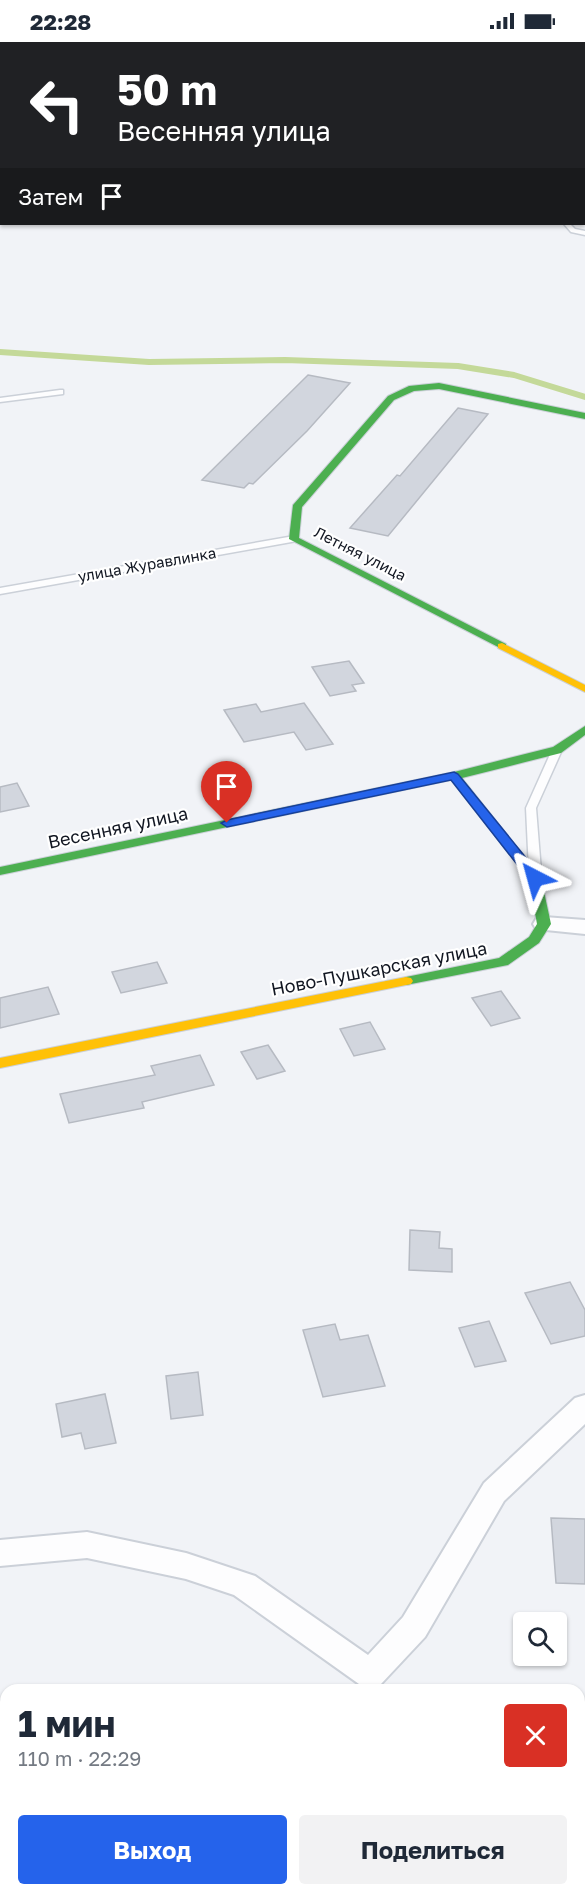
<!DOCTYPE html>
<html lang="ru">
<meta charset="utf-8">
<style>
body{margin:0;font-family:"Golos Text",sans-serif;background:#f2f2f3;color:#1f2937;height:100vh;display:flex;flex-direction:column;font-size:22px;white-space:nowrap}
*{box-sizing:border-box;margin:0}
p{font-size:20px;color:#747a83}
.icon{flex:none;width:33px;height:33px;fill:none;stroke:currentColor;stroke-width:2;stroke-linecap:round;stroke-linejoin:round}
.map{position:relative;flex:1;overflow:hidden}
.drawer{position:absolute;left:0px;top:1642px;width:585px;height:212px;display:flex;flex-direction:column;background:#fff;border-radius:18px 18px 0 0;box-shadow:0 2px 4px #0004}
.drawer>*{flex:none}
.guide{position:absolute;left:0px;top:0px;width:585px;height:183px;box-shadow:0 2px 4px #0004;background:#202124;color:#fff;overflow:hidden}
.buttons{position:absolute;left:513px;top:1570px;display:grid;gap:12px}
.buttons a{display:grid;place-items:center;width:54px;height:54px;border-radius:6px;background:#fff;box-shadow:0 2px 4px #0004;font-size:30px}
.pin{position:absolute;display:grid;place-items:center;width:51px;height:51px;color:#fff;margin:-62px -26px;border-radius:50% 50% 50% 0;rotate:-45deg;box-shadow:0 0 6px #0007}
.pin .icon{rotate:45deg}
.me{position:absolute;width:66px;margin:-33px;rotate:321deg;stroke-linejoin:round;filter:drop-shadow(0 0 4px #0008)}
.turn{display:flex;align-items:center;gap:21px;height:126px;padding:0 18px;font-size:27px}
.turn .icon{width:78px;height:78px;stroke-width:2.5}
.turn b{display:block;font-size:42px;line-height:51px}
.then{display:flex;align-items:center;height:57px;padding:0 18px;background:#0003;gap:12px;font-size:22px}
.round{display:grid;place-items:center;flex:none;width:63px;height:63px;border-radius:6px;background:#f2f2f3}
.headline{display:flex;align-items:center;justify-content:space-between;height:102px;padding:0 18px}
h1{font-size:36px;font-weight:700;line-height:45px}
.button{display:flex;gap:12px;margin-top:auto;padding:12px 18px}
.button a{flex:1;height:69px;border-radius:6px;background:#2563eb;color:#fff;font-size:24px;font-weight:700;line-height:69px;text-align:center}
.button a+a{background:#f2f2f3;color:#1f2937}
.status{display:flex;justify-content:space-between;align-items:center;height:42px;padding:0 30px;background:#fff;direction:ltr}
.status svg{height:16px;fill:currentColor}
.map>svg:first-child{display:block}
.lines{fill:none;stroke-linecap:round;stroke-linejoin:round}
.stream{stroke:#c4d999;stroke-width:6}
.building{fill:#d2d6de;stroke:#b6bac2;stroke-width:1.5}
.lane-casing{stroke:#cbd0d8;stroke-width:3}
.street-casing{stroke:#cbd0d8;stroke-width:4}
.fast-casing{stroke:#cbd0d8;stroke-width:2}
.slow-casing{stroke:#cbd0d8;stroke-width:2}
.lane{fill:#fdfdfe;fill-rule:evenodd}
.street{fill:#fdfdfe;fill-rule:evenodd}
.fast{fill:#4caf50;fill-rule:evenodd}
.slow{fill:#ffc107;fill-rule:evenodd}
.route{fill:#2563eb;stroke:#184099;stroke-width:1.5}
.labels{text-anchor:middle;stroke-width:4.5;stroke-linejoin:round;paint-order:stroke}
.far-street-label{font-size:15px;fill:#121722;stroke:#fff}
.street-label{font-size:18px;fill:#121722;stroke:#fff}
</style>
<div class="status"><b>22:28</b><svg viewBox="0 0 49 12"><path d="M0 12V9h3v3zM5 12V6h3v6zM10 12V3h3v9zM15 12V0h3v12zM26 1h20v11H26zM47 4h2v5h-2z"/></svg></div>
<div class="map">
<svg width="585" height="1853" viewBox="0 0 585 1853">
<rect width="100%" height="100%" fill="#f1f3f7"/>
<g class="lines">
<path class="stream" d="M0,310L149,320L285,318L458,324L514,333L585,355"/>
</g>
<path class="building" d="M308,333L350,341L307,389L253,442L249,441L244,446L202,438Z
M458,366L488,372L388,494L350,486L397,433L400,434Z
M349,619L364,641L352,643L356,649L330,654L312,625Z
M304,661L333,702L306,708L294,690L244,700L224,668L256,662L261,670Z
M17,741L29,764L0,770V745Z
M157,920L167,941L121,951L112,930Z
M48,945L59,972L0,986V956Z
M501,949L520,976L491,984L472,956Z
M370,980L385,1007L354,1014L340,987Z
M268,1003L285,1029L257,1037L241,1010Z
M200,1013L214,1043L142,1060L144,1066L69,1081L60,1052L155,1033L151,1024Z
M410,1188L440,1190L439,1206L452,1207V1230L409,1228Z
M570,1240L585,1268V1294L551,1302L525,1251Z
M489,1279L506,1319L475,1325L459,1286Z
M335,1282L340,1298L368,1293L385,1344L323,1355L303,1288Z
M198,1330L203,1373L171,1377L166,1334Z
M105,1352L116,1401L85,1407L81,1391L62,1395L56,1362Z
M551,1476L585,1477V1542L556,1541Z"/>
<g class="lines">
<g class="lane-casing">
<path id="lane" d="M564,182H570L575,187L585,189V193L571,190Z
M60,348H63V352L0,360V356Z
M294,494L299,497L297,499L0,552V546Z
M557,705L562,708L536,766L541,829L535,832L529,829L526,766L552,708Z"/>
</g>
<g class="street-casing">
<path id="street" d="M544,875L585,878V892L536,887L533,882L536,877Z
M585,1353V1382L504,1459L425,1595L381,1642L370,1646L359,1642L234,1553L186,1537L87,1516L0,1524V1498L87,1490L186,1511L255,1534L368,1613L403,1575L484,1441L575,1356Z
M373,1848H408L410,1853H375Z"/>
</g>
<g class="fast-casing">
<path id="fast" d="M439,341L585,371V377L439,347L414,349L394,358L302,465L299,496L506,602V606L502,607L289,497L293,463L388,354L409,344Z
M585,684V693L561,711L462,736L541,836L551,882L539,901L508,923L406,943L399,939L406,935L499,916L529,895L537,882L529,837L451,738L0,833V825L454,730L553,705Z"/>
</g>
<g class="slow-casing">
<path id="slow" d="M502,601L585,643V650L498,606V602Z
M406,935L411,936L413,939L411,942L0,1026V1016Z"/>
</g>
<use href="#lane" class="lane"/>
<use href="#street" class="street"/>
<use href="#fast" class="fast"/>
<use href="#slow" class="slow"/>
</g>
<path class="route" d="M454,730L458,732L540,833L542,836L540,839H530L451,738L227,785L221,781L227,778Z"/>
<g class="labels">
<g class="far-street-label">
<text transform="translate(360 512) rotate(27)" y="5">Летняя улица</text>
<text transform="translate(147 523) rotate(-10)" y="5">улица Журавлинка</text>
</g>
<g class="street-label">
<text transform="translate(118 786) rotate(-12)" y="6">Весенняя улица</text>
<text transform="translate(379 927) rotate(-11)" y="6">Ново-Пушкарская улица</text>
</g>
</g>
</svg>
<div class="buttons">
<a><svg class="icon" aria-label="search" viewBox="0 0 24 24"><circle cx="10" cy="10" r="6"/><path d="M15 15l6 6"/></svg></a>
</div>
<div class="pin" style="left:227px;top:781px;background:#d93025"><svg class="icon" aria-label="arrive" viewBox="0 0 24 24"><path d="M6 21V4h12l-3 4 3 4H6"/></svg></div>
<svg class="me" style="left:535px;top:836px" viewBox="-20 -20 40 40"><path d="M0-17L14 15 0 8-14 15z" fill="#2563eb" stroke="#fff" stroke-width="4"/></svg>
<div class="guide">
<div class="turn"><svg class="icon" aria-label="left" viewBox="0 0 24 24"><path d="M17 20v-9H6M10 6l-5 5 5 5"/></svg><div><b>50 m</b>Весенняя улица</div></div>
<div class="then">Затем<svg class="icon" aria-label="arrive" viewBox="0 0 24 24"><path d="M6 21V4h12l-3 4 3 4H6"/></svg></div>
</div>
<section class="drawer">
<div class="headline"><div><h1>1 мин</h1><p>110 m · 22:29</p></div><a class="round" style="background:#d93025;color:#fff"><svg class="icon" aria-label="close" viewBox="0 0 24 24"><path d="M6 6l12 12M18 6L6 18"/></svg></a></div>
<div class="button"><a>Выход</a><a>Поделиться</a></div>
</section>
</div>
